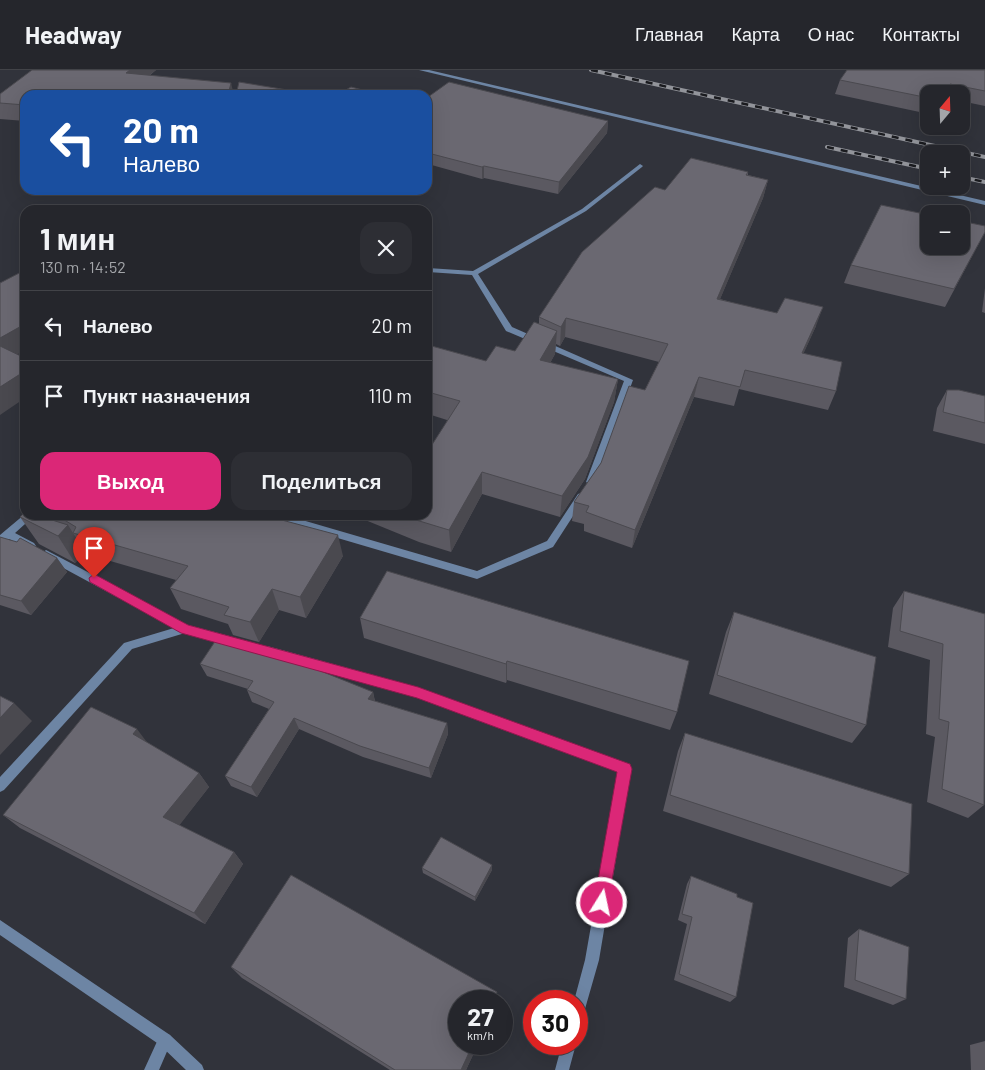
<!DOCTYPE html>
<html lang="ru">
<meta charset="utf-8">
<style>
body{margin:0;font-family:Barlow,sans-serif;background:#2d2e34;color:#f1f3f6;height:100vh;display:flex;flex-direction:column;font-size:19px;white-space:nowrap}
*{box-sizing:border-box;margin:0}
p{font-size:16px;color:#a3a5a9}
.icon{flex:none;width:28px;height:28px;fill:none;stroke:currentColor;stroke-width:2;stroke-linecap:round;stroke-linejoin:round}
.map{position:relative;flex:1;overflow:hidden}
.panel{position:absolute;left:20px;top:135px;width:412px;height:315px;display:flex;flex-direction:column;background:#25262c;border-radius:15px;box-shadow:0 5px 20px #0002,0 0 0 1px #424348}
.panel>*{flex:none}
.hud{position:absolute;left:20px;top:20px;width:412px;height:105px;border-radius:15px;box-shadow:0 5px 20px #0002,0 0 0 1px #424348;background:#1a4fa0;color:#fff;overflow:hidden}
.needle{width:32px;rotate:19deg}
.buttons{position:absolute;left:920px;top:15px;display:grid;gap:10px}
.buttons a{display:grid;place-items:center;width:50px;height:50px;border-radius:10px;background:#25262c;box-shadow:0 5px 20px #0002,0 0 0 1px #424348;font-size:25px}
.speed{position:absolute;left:448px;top:920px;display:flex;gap:10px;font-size:25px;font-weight:700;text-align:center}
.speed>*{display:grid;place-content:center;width:65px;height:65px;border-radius:50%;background:#25262c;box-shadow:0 5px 20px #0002,0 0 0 1px #424348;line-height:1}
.speed small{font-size:12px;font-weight:400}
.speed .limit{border:8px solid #d22;background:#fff;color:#111}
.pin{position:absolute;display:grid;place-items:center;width:42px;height:42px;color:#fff;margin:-51px -21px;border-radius:50% 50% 50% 0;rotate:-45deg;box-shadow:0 0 5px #0007}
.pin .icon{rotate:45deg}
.me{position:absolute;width:55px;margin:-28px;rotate:10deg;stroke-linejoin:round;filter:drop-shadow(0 0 4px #0008)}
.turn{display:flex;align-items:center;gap:18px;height:105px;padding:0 20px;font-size:22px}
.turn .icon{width:65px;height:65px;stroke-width:2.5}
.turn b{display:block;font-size:35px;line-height:42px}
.round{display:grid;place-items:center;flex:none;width:52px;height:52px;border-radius:15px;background:#2d2e34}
.summary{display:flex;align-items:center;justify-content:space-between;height:85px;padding:0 20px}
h1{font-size:30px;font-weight:700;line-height:38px}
.action{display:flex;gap:10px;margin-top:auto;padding:10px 20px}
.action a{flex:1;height:58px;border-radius:15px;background:#db2777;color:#fff;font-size:20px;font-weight:700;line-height:58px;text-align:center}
.action a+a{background:#2d2e34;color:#f1f3f6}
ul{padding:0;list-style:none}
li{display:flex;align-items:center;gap:15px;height:70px;padding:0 20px;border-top:1px solid #424348}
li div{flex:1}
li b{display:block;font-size:19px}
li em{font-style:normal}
header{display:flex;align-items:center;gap:30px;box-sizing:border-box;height:70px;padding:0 25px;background:#25262c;border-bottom:1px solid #424348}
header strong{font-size:24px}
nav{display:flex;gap:28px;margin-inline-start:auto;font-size:18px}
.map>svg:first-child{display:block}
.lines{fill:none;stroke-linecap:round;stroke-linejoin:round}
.minor{fill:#6d85a4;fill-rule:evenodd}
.tertiary{fill:#6d85a4;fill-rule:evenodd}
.rail-casing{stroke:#92949a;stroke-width:4}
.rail{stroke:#1a1b1f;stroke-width:2.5;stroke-dasharray:7;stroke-linecap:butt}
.wall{fill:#5b5961}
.shaded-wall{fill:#4a494f}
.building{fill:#6a6871;stroke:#4a494f}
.route{fill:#db2777;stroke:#8e194d}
</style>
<header>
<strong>Headway</strong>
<nav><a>Главная</a><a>Карта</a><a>О нас</a><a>Контакты</a></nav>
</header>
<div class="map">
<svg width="985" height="1000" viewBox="0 0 985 1000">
<rect width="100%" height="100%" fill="#31333b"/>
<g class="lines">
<path class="minor" d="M419,0H429L985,131V135Z
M640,94L643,96L642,97L586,141L478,204L512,257L633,310L596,412L591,415L586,412L624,311L506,261L472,205L428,202V198L473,201L582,139Z
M581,423L586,426L553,477L477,509L273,449L268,445H285L477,501L547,471L578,424Z
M25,444L35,445L15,463L34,473L36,476L34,479H28L9,469L0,475V465Z
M46,480L188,555L229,566L233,568L234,571L233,574L229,576L185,563L132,579L4,720L0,722V707L124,573L174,558L43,487L41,484Z
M267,576L417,617L629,695L631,699L599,890L581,953L576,955V931H574L585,890L618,702L417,627L263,584L262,581L263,578Z
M165,963L170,965L172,970L159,1000H144L160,965Z
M562,974H576L569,1000H555Z"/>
<path class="tertiary" d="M0,850L170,965L202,995L204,1000H186L160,975L0,865Z"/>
<g class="rail-casing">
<path id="rail" d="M591,0L985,87
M827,77L929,99
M961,107L985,112"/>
</g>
<use href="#rail" class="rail"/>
</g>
<path class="wall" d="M32,0H156L149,6L25,25V51L0,49V24Z
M985,0V36L961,31V24H929V44L835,24L840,10Z
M428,27L608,51L607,63L558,124L484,108L482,109L428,94Z
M748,102V105L768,110L763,128L720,229L816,256L803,284L836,321L828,340L739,319L734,336L694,327L632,478L584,461V454L572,451L574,432L601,393L645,320L659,292L565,267L560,276L556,274L555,284L550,293L618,309L614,332L585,409L560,447L482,424L451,482L419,472L353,445H428L447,350L428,344V275L486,291L515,281L539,254V247L665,120Z
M985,162L945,237L844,213L851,195Z
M985,218V243L982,242Z
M947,320L985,326V374L933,361L937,338Z
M47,445H263L343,486L306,548L279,540L259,572L233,565L228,554L181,539L170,518L176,510L86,484L85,482L75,493L39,474L20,447L50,449Z
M0,467L57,488L67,502L31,545L0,535Z
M387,501L677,642L670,660L507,610L506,613L364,568L360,548Z
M904,521L985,544L984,735L968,748L927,732L935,667L926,664L930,590L888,577L893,538Z
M734,542L866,655L852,673L709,624L726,562Z
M200,594L373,622L375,631L447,653L448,664L431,708L363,687L299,659L257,727L231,716L225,706L269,639L252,632L247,620L248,619L207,606Z
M685,663L909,804L891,817L663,741L678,681Z
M148,673L199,703L209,717L179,755L234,782L243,794L205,854L20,758L3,745Z
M422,798L492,800L475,831L423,803Z
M691,806L737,827L736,927L730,932L674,910L687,854L678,850L687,814Z
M859,859L906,929L893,935L844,917L848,868Z
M231,897L459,974H478L466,1000H390L242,908Z
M985,971V1000H971L970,975Z"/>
<path class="shaded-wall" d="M130,0H156L131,19L126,3Z
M231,13L234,25H228Z
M608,51L607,63L558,124L559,112Z
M484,96V108L482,109V97Z
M768,110L763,128L712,248L717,229Z
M823,237L816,256L795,302L802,283Z
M566,248L565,267L560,276L561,257Z
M25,254V280L4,292L0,285V268Z
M557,261L555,284L539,313L540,290Z
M25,301V328L0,345V317Z
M699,307L694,327L632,478L635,460Z
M618,309L614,332L585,409L560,447L562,426Z
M482,402V424L451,482L449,460Z
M68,455L85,482L75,493L58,466Z
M338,465L343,486L306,548L300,527Z
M57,488L67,502L31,545L21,531Z
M272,519L279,540L259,572L250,552Z
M507,591V610L506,613V594Z
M373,622L375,633L368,629Z
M14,633L32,651L0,685V648Z
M294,648L299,659L257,727L251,717Z
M447,653L448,664L431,708L429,698Z
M137,659L149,675L133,664Z
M199,703L209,717L175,761L163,747Z
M234,782L243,794L205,854L194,843Z
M492,795V800L475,831V827Z
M497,922V931H493Z
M473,974H478L466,1000H461Z"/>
<path class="building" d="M32,0H130L126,3L231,13L228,25H25V35L0,33V24Z
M847,0H985V21L950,14L944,24H929V28L840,10Z
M239,12L318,25H236Z
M449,12L608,51L559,112L484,96L482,97L428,83V27Z
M351,17L382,25H337Z
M691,88L748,102L746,105L768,110L717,229L777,243L785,228L823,237L802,283L842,292L836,321L745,300L740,317L699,307L635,460L586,442L589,436L574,432L601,393L629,316L645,320L668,274L566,248L561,257L539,247L582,182L655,117L665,120Z
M881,135L929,145V176H961V151L985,156V162L954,219L851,195Z
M25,200V254L0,268V213Z
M534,252L557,261L540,290L618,309L588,387L562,426L482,402L449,460L416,450L403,445H428V381L460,331L428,322V275L486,291L496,276L515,281Z
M0,276L25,288V301L0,317Z
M947,320H959L985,326V353L943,342Z
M25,442V445H36L68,455L58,466L20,447Z
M56,445H263L338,465L300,527L272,519L250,552L224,545L229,537L170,518L188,496L73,463L76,457Z
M0,467L17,472L20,468L57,488L21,531L0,525Z
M387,501L689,591L677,642L507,591L506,594L360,548Z
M904,521L985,544L984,735L942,719L949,652L939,649L943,574L900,561Z
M734,542L876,587L866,655L717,605Z
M220,564L246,571L373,622L368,629L447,653L429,698L360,676L294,648L251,717L225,706L274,632L247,620L253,611L200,594Z
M0,626L14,633L0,648Z
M91,637L137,659L133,664L199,703L163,747L234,782L194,843L3,745Z
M685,663L912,734L909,804L670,725Z
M441,767L492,795L475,827L422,798Z
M291,805L497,922L493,931H459V974H473L461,1000H395L231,897Z
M691,806L737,824V827L753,833L736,927L679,904L692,847L682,844Z
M859,859L909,877L906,929L855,910Z"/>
<path class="route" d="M94,504L188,555L418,617L630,694L632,699L607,838L602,840L597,838L594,833L617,702L417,628L181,563L90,512L89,508Z"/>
</svg>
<div class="buttons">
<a><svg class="needle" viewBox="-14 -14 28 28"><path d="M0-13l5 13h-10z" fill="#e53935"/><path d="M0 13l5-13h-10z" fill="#a3a5a9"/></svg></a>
<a>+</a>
<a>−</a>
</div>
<div class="speed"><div>27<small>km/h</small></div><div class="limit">30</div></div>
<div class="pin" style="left:94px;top:508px;background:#d93025"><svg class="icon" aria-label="arrive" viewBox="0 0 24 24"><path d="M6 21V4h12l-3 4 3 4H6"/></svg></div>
<svg class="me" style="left:602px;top:833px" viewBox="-20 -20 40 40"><circle r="17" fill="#db2777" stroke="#fff" stroke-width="3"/><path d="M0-11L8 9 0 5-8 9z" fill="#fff"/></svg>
<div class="hud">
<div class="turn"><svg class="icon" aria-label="left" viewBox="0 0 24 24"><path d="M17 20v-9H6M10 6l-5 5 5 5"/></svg><div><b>20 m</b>Налево</div></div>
</div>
<section class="panel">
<div class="summary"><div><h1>1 мин</h1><p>130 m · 14:52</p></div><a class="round"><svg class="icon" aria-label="close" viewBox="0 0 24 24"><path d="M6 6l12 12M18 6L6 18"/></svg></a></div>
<ul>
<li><svg class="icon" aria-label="left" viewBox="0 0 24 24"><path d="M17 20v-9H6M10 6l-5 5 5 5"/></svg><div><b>Налево</b></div><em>20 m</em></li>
<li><svg class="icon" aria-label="arrive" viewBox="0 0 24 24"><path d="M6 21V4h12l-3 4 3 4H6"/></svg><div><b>Пункт назначения</b></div><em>110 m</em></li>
</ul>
<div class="action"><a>Выход</a><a>Поделиться</a></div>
</section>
</div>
